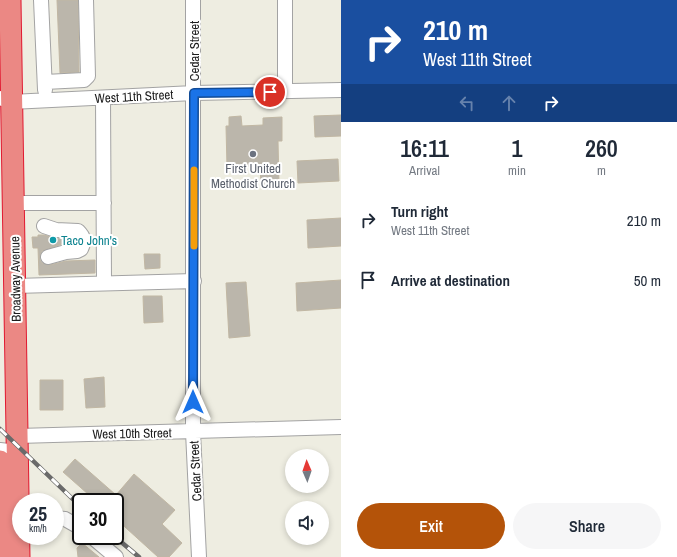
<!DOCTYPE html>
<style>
body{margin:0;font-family:"Archivo Narrow",sans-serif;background:#f6f6f7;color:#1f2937;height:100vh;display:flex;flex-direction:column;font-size:15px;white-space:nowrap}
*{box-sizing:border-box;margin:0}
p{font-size:13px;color:#747a83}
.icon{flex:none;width:22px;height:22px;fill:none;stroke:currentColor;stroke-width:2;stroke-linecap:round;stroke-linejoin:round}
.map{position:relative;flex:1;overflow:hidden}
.drawer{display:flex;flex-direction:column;background:#fff;width:336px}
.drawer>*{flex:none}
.hud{background:#1a4fa0;color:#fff;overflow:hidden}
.needle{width:26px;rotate:358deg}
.tools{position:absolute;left:285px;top:449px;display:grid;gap:8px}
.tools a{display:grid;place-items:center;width:44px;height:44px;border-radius:50%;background:#fff;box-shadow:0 2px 6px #0003;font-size:20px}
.speed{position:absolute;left:12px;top:493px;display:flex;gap:8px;font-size:20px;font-weight:700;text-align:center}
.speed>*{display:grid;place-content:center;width:52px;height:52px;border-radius:50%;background:#fff;box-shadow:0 2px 6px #0003;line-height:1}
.speed small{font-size:10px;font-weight:400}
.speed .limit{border:2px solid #111;border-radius:6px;background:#fff;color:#111}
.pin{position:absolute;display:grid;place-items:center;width:34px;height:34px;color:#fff;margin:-17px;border:2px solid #fff;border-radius:50%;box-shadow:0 1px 4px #0007}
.me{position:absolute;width:44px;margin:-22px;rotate:0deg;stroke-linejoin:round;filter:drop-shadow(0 0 3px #0008)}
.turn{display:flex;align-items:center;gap:14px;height:84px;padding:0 16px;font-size:18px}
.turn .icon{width:52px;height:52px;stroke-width:2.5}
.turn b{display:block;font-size:28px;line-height:34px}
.lanes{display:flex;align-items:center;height:38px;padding:0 16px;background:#0003;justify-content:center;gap:20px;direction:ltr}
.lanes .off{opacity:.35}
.eta{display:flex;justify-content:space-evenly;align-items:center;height:68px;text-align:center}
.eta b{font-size:24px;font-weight:600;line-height:28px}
.cta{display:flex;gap:8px;margin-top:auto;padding:8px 16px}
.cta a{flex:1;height:46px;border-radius:24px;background:#b45309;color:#fff;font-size:16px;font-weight:600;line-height:46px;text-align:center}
.cta a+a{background:#f6f6f7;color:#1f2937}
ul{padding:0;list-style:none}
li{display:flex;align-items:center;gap:12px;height:60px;padding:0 16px}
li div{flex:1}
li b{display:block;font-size:15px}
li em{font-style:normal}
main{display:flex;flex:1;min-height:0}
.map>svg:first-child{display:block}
.building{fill:#bbb6ab;stroke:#c1b7a3}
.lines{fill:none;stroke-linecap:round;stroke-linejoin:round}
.minor-casing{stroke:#a3a3a3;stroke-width:16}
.highway-casing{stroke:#e11a31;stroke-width:23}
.minor{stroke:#fff;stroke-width:14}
.highway{stroke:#eb8884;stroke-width:21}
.rail-casing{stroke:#6a6a6a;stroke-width:4.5}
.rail{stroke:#fff;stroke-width:3;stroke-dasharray:9;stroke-linecap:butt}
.route-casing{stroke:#114b97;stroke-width:10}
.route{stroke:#1a73e8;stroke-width:7}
.slow{stroke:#f59e0b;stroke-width:7}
.worship-dot{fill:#6b7280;stroke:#fff;stroke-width:1.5}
.culture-dot{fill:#0f9aa8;stroke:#fff;stroke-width:1.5}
.labels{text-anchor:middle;stroke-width:4;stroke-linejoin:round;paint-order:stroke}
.street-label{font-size:13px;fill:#1c1c1c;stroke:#fff}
.worship-label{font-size:13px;fill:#5b616d;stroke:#fff}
.culture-label{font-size:13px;fill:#0d838f;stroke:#fff;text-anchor:start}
</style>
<main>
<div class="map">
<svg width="341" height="557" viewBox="0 0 341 557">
<rect width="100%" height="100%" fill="#eeede1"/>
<path class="building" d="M57,0H78L79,72L60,73Z
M341,115V136L315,137L314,116Z
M241,116L242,126L263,125V118L282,117V141H278L279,185L261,186L260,166L227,167L226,126H229V117Z
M338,159L339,181L298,183L297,161Z
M341,218V246L308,248L307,220Z
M38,235H44L55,238L73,239V242L65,243L42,251L40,255V260L42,263L50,265L66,261L95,260V273L39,275L38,248H33L32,237H38Z
M144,254H160V268L145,269Z
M341,280V308L297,311L296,283Z
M246,282L250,336L229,338L226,283Z
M143,296H162L163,322L144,323Z
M104,377L105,407L86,408L84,379Z
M40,380H63V410H40Z
M75,459L116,495L134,474L175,510L162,524L182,543L169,557H158L115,518V502H97L63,472Z
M82,543L99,557H78L77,548Z"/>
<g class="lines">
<g class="minor-casing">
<path id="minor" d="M41,0L45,90
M193,0V432L199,557
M285,0V91
M45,82L84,80L88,76L86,0
M0,98L11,102L194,93L341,90
M103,98L104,283
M13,203H104
M44,226L56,230L78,231C84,237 85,241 81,249L77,251L66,252L48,257
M15,286L194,281
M18,436L341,427
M0,450L18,452
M55,518L65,519L81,528
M91,536L116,557"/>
</g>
<g class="highway-casing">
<path id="highway" d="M10,0L19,557
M0,461L2,557"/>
</g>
<use href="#minor" class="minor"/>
<use href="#highway" class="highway"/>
<g class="rail-casing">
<path id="rail" d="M0,429L81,507
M114,536L139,557"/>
</g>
<use href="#rail" class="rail"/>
</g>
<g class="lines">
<g class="route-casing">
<path id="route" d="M193,402L194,93L270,92"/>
</g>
<use href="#route" class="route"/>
<path class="slow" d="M194,246V170"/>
</g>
<circle class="worship-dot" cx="253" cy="154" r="4"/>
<circle class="culture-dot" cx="53" cy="240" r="4"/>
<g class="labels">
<g class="street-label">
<text transform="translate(194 51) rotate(-90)" y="5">Cedar Street</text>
<text transform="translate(134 96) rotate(-3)" y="5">West 11th Street</text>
<text transform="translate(15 279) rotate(-91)" y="5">Broadway Avenue</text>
<text transform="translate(132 433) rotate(-1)" y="5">West 10th Street</text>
<text transform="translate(195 471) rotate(-93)" y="5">Cedar Street</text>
</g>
<g class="worship-label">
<text x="253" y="173">First United<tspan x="253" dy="15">Methodist Church</tspan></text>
</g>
<g class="culture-label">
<text x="61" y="245">Taco John's</text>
</g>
</g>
</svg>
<div class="tools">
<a><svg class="needle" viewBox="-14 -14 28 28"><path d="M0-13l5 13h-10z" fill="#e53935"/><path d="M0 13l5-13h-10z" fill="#747a83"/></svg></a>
<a><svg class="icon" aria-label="sound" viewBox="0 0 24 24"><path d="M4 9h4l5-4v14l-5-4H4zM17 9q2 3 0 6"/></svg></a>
</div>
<div class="speed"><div>25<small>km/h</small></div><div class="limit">30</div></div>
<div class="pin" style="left:270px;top:92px;background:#d93025"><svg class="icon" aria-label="arrive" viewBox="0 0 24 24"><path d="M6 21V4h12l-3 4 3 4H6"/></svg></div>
<svg class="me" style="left:193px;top:402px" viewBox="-20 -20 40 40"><path d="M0-17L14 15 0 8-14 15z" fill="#1a73e8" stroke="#fff" stroke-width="4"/></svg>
</div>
<section class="drawer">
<div class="hud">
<div class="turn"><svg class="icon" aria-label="right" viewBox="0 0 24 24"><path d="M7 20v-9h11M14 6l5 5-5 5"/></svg><div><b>210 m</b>West 11th Street</div></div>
<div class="lanes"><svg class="icon off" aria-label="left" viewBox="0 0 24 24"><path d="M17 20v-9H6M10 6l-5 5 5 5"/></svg><svg class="icon off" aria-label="ahead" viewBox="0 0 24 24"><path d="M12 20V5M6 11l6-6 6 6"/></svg><svg class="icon" aria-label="right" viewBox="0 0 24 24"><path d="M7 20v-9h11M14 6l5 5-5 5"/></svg></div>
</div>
<div class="eta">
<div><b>16:11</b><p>Arrival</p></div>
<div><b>1</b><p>min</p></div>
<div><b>260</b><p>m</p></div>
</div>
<ul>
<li><svg class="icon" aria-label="right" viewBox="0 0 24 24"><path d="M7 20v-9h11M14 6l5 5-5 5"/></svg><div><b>Turn right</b><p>West 11th Street</p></div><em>210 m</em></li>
<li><svg class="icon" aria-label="arrive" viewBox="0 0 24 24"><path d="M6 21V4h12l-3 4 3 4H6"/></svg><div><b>Arrive at destination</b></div><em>50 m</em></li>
</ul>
<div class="cta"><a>Exit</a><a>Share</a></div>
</section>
</main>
